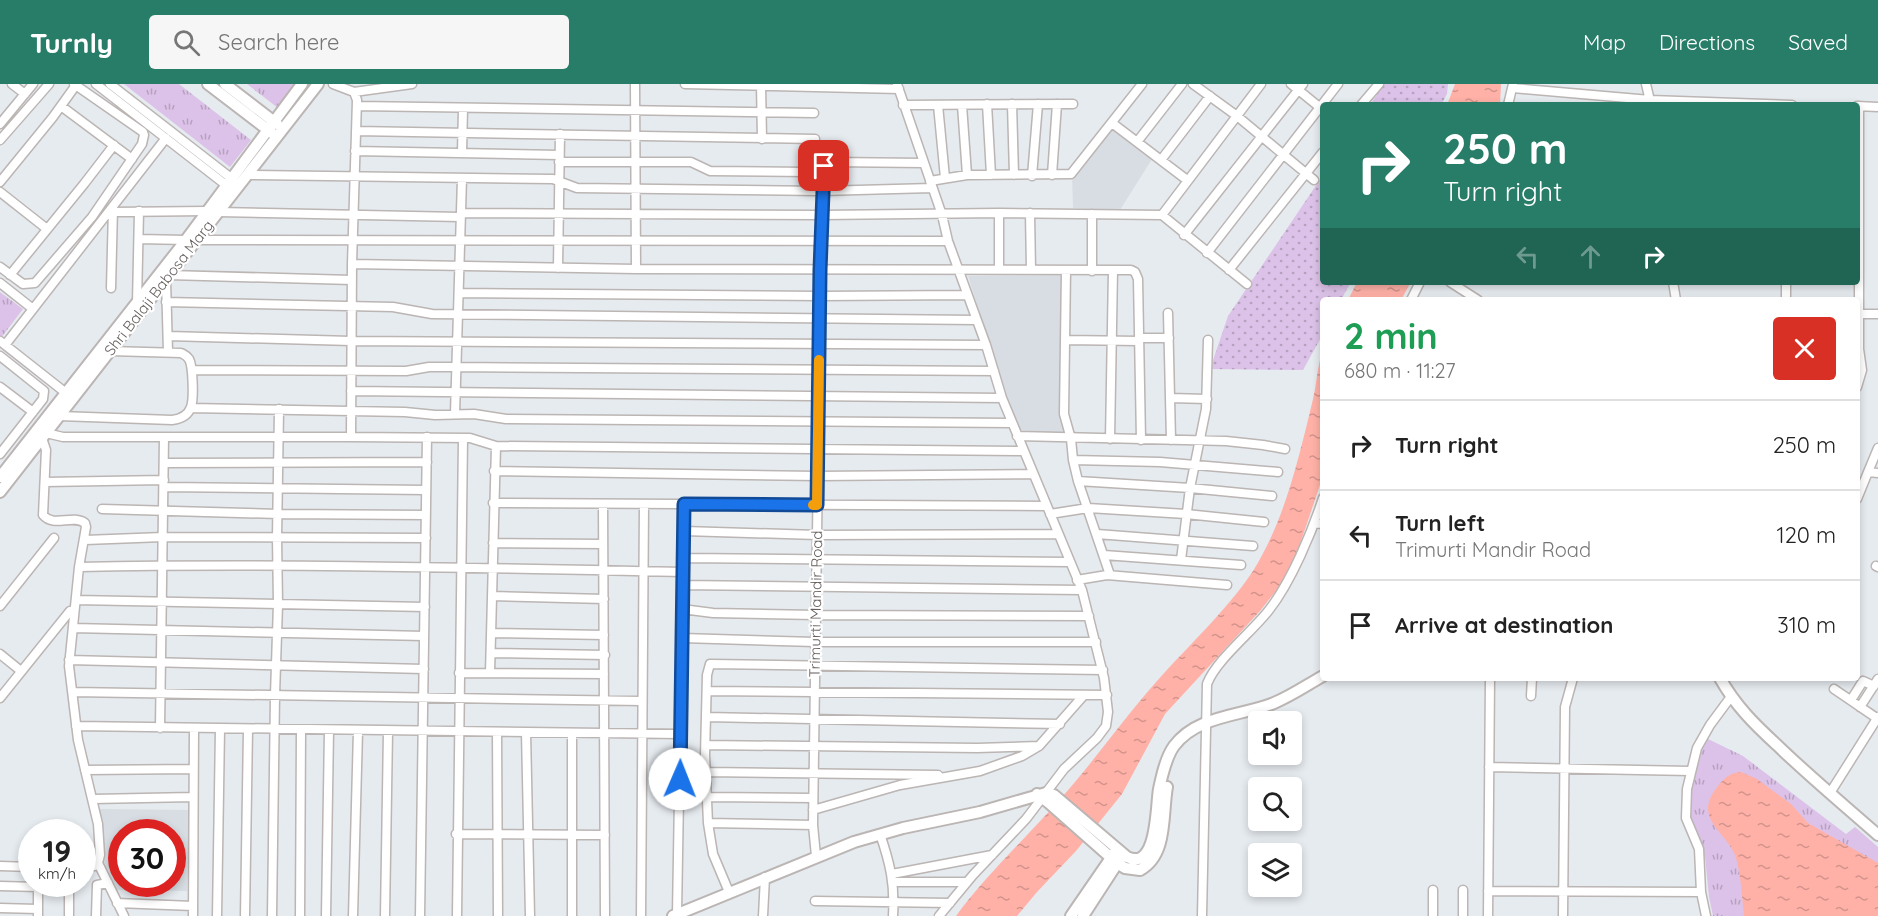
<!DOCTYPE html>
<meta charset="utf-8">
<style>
body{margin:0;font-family:Quicksand,sans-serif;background:#f6f6f6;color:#222;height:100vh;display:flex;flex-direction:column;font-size:22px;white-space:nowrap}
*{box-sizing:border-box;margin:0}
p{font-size:20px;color:#767676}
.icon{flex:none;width:33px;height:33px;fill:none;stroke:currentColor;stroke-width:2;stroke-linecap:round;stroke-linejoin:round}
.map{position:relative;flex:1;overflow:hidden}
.side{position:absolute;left:1320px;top:213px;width:540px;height:384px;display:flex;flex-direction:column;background:#fff;border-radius:6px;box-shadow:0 3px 9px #0003}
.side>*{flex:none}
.top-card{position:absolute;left:1320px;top:18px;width:540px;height:183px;border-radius:6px;box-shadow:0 3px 9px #0003;background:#287d68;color:#fff;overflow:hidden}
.tools{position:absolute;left:1248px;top:627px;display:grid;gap:12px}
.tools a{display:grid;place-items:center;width:54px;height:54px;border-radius:6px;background:#fff;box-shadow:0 3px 9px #0003;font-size:30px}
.speed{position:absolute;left:18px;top:735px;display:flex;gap:12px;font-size:30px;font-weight:700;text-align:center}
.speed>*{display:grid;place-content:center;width:78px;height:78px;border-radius:50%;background:#fff;box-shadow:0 3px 9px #0003;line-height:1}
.speed small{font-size:15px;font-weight:400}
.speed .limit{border:9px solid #d22;background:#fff;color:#111}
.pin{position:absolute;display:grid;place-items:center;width:51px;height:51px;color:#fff;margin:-26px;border-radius:12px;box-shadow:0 3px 9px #0006}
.me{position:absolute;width:66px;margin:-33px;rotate:1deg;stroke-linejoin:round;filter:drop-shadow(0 0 4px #0008)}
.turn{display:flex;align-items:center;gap:21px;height:126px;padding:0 24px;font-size:27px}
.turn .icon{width:78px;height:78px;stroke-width:2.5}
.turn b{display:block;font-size:42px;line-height:51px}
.lanes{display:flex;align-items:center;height:57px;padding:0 24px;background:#0003;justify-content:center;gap:30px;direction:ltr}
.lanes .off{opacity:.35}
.round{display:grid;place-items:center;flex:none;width:63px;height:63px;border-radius:6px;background:#f6f6f6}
.summary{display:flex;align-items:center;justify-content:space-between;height:102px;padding:0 24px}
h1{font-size:36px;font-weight:700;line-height:45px;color:#1e9e55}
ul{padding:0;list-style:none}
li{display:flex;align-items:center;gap:18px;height:90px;padding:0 24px;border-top:2px solid #e0e0e0}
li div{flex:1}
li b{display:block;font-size:22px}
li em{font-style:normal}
header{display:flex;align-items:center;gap:36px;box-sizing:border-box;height:84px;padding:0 30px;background:#287d68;color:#fff}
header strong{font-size:28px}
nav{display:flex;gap:33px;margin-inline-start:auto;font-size:21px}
.search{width:420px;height:54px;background:#f6f6f6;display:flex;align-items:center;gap:15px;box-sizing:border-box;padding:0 21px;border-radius:6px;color:#767676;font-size:22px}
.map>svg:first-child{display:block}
.education{fill:#d7dde2;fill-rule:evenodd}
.grass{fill:url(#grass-dots)}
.park{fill:url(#park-tufts)}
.water{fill:url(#water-ripples)}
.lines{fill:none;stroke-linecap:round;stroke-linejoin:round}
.minor-casing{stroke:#bbb5b3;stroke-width:11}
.tertiary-casing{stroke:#bbb5b3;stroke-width:14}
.minor{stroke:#fff;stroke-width:8}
.tertiary{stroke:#fff;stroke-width:10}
.route-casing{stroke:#114b97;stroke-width:15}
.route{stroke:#1a73e8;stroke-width:10}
.slow{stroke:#f59e0b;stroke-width:10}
.labels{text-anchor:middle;stroke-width:4.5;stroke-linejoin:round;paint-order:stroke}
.street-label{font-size:15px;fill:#665f5d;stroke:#fff}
</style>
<header>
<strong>Turnly</strong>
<div class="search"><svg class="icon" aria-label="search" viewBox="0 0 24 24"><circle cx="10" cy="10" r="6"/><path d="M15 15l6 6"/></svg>Search here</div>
<nav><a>Map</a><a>Directions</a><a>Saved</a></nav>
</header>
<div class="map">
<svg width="1878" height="832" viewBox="0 0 1878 832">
<defs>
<pattern id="grass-dots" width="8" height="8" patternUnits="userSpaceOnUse" patternTransform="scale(1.5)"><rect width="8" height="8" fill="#dcc2e8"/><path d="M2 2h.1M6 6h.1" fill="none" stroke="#b6a1bf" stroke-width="1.8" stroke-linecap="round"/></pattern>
<pattern id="park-tufts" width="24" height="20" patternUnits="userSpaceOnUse" patternTransform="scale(1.5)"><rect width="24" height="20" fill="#dcc2e8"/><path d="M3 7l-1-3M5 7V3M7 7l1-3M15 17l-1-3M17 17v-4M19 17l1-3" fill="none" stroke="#b6a1bf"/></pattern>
<pattern id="water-ripples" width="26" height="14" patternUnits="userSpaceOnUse" patternTransform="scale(1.5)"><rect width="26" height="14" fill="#ffb1a7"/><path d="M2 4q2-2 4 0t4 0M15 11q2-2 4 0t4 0" fill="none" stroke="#d2938b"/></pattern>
</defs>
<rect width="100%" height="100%" fill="#e6ebf0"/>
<path class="education" d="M1110,43L1152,75L1120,126L1073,124L1072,90Z
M1066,191L1063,349L1017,346L968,192Z
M99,725L189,726L187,807L117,806L108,786L101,785ZM122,748H172V800H122Z"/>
<path class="grass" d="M1384,0H1448L1447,10L1441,21H1370Z
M1323,91V198H1351L1341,216H1323V250L1303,286L1210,285L1228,232Z"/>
<path class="park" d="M124,0H179L251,56L230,83Z
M247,0H297L278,24Z
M0,208L23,225L1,254L0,253Z
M1706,654L1743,672L1846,750L1855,743L1878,763V832H1713L1709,813L1705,773L1697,749L1690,737V715L1699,669Z"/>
<path class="water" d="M1455,0H1501L1500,21H1447Z
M1357,198H1411L1401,216H1348Z
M1323,266V392L1299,463L1283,498L1260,527L1165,630L1122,710L1076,767L1037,808L1017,832H956C986,791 1028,752 1062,713C1095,676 1124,634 1157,597C1188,562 1228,525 1253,487C1285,436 1299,373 1313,315C1317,299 1317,282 1323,266Z
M1741,688L1757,695L1791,720L1808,739L1878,779V832H1744C1742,814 1741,788 1735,771C1724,745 1692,734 1718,702C1725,693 1730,689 1741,688Z"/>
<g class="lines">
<g class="minor-casing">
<path id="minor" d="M12,0L25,10
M96,0L226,101
M110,0L231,94
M635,0L636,185
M685,0L899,5
M761,0L762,55
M897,0L942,131L948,157L986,261L1002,314L1082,506L1104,594L1108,628L1106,642L1097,654L1064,685L1026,735L973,791L939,832
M1193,0L1237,32L1314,96
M1291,0L1323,26
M1646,0L1651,21
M1513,4L1650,16L1792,21
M354,8L412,0
M987,20L991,91
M1012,20L1014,91
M903,21L1073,20
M938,21L945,94
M962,21L967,91
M1361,21L1379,0
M1508,21L1513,0
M61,22L132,75
M357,22L814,29
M1857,22L1878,23
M1112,39L1187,96
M0,40L33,0
M356,47L815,55
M0,56L49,0
M1137,58L1182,0
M355,67L559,71
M462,69L463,24
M1161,76L1210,12
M559,78H691L710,87L809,88
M247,91L553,95L577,104L821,107L932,104
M1052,91L1057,20
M1032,92L1038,20
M930,97L967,91L1071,90L1142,0
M0,98L53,33L76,1
M0,108L47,145
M113,128L207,127
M218,128L460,133
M461,129L821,131L999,129L1162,131L1247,200
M999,129V185
M1030,129L1031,186
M1092,130V187
M1162,131L1261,0
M1184,151L1303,0
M139,155L186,156
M197,156L948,157
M1207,169L1338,0
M352,180L636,185L1131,186L1135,188L1138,195L1141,356
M0,183L23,200L35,199L92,133L142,60L144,51L143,48L74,0
M558,184L560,50
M1066,186L1064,330L1071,355L1073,376L1078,397L1110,491
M1229,186L1323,68
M10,191L84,100L114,61
M169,191L352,196
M166,196L168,268
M1450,198L1478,216
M1673,198L1676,216
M0,199L33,225
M111,204L113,124
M459,209L820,212L967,211
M1411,216L1420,198
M1786,216V198
M166,218L393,223L432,230L976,236
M137,219L139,127
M1168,229L1171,356
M1860,230H1878
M168,252L351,257L986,261
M1139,254H1169
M1066,256L1139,257
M0,257L66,309
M5,261L166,54
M0,272L44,307L43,315L0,370
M192,286L406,287L429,283H455L994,287
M0,303L33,328
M1857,303L1862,286L1859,265V22
M351,307L1002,314
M1170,314L1207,315
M191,324L405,328L435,331L474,330L506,335L1012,339
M455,330L462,94
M59,332L172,336C180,335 188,332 191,323C194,315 193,282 189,275C186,271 185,271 181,269L110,267
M46,349L63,353H351L352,180L357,16L354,8L333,0
M1017,352L1226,357L1263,361L1285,365
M351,353L470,354L496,362L1024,367
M42,354L46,366L43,431C54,444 72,430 85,439L86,443L79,483L69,582L78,656L98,740L100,771L98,779L95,782L82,783
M1110,355L1113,186
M1073,376L1160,378L1278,388
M164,379L427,378
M494,387L818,392L1033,390
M1868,388L1878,364
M1078,397L1190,404L1272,412
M45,398L164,396
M164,403L426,406
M1857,415L1868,388L1878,389
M493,419L1046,422
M603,420L605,832
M102,425L278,430L426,431
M1050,430L1088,424L1186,430L1264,438
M1314,439L1323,440
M684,447L817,451L1058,450
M1097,450L1253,462
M85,456L163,453L426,454
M493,459L603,460
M1104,471L1241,481
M683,474L1069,478
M1181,476L1190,404L1206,325L1208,256
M1876,482L1878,483
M79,483C280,479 482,484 683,488
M1077,496L1107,491L1227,501
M683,501L1082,506
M492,512L604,515
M76,516L425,523
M0,522L54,454
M682,525L713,529L816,531L1089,532
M73,544L424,552
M492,549L604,551
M682,554L815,558H1096
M491,569L605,571
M0,570L21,587
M69,576L424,585
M459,589L604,590
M490,589L496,362
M1834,605L1878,635
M707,607L1107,611
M73,608L642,617
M1531,612L1532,594
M0,614L70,527
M1851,616L1863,597L1874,602
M1860,623L1878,595
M707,633L1060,640
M76,642L680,650
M160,644L164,353
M497,648L498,832
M526,648L530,832
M572,649V832
M706,661L977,664L1039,662
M1489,683L1690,687
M85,686L193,685
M707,688L938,691
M1830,709L1878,633
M707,713L813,714
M93,715L193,713
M813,726L900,701L980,687L1022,672L1039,662L1084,611
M708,739L813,741
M456,750L605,751
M880,750C890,779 895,800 893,832
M816,772L813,741L822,90L825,80L831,78L924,79
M98,779L124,832
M0,782L32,783
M892,790L992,771
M893,798H967
M38,800V832
M0,802L38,803
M1433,806V832
M1488,807L1701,808
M729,808L713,770L708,739L705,671L707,591L710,580L1103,586
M815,817L950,819
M117,819L193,822
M0,824L38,825
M677,830L684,420
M69,832V800
M96,832L97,801L108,799
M193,832L194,645
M217,832L220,645
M245,832L248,645
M272,832L275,611L278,520L277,454L279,325
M300,832L301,646
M326,832L329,646
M353,832L358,647
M385,832L388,647
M420,832L427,353
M457,832L463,354
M641,832L644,420
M763,832L765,793
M1202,832L1207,600C1216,576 1252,548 1269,526C1291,498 1312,448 1323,414
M1463,832V806
M1488,832L1490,594
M1563,832L1565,623L1573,594
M1706,832L1701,808L1699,765L1686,734L1687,705L1697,664L1710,641L1730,614"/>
</g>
<g class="tertiary-casing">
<path id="tertiary" d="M208,0L272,49
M225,0L277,40
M0,393L186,156L302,0
M0,408L318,0
M1720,594C1735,621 1754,640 1777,661C1809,692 1844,721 1878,751
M1037,710L1049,719L1117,779L1125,784L1140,786C1168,771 1162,730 1167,703
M673,832L854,758L903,744L980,728L1046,709L1054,711L1127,773C1158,788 1156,720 1159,705C1162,691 1166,673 1174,662C1197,631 1242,632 1274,619C1291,612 1307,601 1323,592
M1071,832L1115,768
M1083,832L1120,775"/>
</g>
<use href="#minor" class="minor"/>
<use href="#tertiary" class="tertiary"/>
</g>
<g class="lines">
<g class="route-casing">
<path id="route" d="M680,695L684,420L817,421L820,186L824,82"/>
</g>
<use href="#route" class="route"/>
<path class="slow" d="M813,421H817L819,276"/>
</g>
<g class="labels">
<g class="street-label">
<text transform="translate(159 204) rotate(-52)" y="5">Shri Balaji Babosa Marg</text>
<text transform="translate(816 520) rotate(-89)" y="5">Trimurti Mandir Road</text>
</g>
</g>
</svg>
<div class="tools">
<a><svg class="icon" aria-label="sound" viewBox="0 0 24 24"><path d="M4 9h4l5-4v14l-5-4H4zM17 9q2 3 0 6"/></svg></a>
<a><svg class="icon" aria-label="search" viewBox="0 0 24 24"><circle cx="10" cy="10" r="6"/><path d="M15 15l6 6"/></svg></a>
<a><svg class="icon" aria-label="layers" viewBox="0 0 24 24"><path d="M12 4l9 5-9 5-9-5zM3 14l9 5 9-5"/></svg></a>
</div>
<div class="speed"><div>19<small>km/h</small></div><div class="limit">30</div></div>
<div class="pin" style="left:824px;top:82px;background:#d93025"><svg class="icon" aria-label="arrive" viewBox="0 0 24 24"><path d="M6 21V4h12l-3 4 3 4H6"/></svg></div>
<svg class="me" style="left:680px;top:695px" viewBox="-20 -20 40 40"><circle r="19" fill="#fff"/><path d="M0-13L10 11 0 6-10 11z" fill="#1a73e8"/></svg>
<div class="top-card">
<div class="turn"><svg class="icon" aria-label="right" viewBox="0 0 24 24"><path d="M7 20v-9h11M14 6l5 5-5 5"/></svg><div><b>250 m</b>Turn right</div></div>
<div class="lanes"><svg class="icon off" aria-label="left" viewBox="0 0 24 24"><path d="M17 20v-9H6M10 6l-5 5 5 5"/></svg><svg class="icon off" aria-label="ahead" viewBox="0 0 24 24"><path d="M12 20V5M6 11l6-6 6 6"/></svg><svg class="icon" aria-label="right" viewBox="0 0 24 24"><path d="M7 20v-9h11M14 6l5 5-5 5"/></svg></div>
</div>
<section class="side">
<div class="summary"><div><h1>2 min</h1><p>680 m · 11:27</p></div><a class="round" style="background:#d93025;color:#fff"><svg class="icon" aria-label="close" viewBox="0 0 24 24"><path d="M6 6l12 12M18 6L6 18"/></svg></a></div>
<ul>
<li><svg class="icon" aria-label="right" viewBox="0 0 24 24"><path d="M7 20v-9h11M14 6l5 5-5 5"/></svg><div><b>Turn right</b></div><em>250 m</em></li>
<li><svg class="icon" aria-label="left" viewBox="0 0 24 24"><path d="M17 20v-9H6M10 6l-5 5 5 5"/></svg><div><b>Turn left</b><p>Trimurti Mandir Road</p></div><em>120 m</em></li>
<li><svg class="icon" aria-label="arrive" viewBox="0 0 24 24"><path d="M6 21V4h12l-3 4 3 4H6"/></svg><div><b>Arrive at destination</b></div><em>310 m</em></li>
</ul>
</section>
</div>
